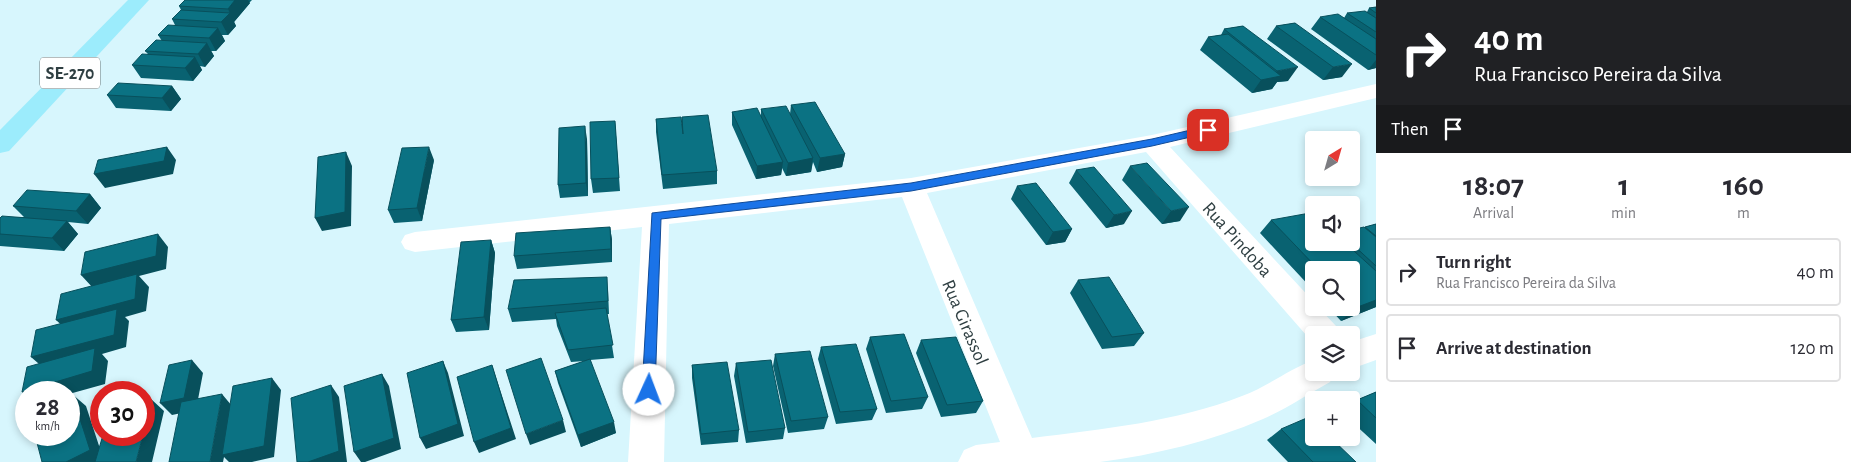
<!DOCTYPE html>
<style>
body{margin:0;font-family:"Alegreya Sans",sans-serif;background:#f7f7f7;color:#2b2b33;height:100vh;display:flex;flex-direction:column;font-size:19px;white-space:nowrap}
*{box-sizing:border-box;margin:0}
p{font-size:16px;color:#7c7c81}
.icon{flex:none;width:28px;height:28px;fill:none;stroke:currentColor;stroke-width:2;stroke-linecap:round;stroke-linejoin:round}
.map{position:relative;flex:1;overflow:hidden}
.sheet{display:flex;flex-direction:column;background:#fff;width:475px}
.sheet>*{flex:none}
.guide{background:#202124;color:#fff;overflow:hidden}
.needle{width:32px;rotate:37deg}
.tools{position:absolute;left:1305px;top:131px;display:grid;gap:10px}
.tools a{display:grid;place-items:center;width:55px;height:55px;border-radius:5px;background:#fff;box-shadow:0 2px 8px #0003;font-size:25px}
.speed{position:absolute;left:15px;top:381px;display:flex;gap:10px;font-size:25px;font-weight:700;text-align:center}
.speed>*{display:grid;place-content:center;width:65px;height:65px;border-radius:50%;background:#fff;box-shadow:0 2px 8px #0003;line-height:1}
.speed small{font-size:12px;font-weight:400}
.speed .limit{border:8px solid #d22;background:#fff;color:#111}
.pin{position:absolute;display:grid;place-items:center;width:42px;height:42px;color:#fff;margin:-21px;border-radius:10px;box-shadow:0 2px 8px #0006}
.me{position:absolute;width:55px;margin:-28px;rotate:2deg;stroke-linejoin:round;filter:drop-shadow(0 0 4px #0008)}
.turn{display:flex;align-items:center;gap:18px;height:105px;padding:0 15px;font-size:22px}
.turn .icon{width:65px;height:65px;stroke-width:2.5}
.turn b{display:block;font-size:35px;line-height:42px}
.then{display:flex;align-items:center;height:48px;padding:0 15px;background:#0003;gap:10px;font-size:19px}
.eta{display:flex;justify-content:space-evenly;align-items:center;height:85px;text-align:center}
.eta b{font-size:30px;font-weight:700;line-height:35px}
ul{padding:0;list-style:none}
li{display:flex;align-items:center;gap:15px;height:68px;margin:0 10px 8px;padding:0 5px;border:2px solid #e1e1e2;border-radius:5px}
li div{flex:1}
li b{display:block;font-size:19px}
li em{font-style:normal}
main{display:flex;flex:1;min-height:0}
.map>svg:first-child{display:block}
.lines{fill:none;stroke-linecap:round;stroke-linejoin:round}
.minor{fill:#fff;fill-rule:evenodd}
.major{fill:#9cecfc;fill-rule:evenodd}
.wall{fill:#096271}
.shaded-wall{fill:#08505c}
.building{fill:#0b7283;stroke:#08505c}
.route{fill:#1a73e8;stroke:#114b97}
.labels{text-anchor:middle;stroke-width:5;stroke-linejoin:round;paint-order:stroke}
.shield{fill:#fff;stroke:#6d797b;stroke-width:1}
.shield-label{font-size:18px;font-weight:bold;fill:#2f3f42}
.street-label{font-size:19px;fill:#2f3f42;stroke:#fff}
</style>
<main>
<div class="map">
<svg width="1376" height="462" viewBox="0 0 1376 462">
<rect width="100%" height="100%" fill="#d7f6fd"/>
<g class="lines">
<path class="minor" d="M1376,84V98L1170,147L1314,302V308H1319L1336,326L1340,335H1314V344L1146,152L927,193L1032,438C1103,429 1175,422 1242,396C1267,387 1289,369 1314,360V372H1335L1330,382C1308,394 1286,409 1263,419C1212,441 1154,455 1100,462H958L964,450L976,445L1000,442L902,197L669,224L664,462H628L642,227L415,252L405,249L401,242L405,235L415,232L911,178L1152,135Z
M1376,334V360L1351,369V342Z"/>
<path class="major" d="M128,0H149L9,151L0,153V130Z"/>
</g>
<path class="wall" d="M185,0H252L250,2H249L250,3L234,22L236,26L228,35H222L225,41L216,51H211L214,56L205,67L200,66L202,70L193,81L141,78L132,65L148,54L145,51L162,41L158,35L175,25L172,19L181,10L179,6Z
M1376,7V68L1368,70L1311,29L1320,17L1344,18L1347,13L1367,12L1369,8Z
M1295,23L1342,77L1323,80L1267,39L1276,26Z
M1243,26L1288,81L1277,82L1272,89L1252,93L1200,50L1208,37L1221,35L1224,29Z
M172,86L181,99L171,111L116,108L107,95Z
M791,105L845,154L842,167L817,172L813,162L811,172L786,176L782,168L781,175L756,179L732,125V112L761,116V109L790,114Z
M682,117L717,171V184L663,189L656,132V119L682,124Z
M615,121L620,191L593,193L591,179Z
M587,139L588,196L560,198L558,185Z
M434,160L422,221L394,223L388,210Z
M1130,166L1180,221L1162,224L1122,180Z
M1076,170L1124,224L1106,228L1069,183Z
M1017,186L1072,229L1065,242L1046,245L1011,199Z
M90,194L101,208L88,224L68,222L78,234L64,251L0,246V218L24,217L13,206Z
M1271,220L1314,242H1351L1365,227L1376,224V307L1341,321L1329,308H1351V270H1314V291L1260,233Z
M610,227L612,240V262L517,269L514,256Z
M491,240L495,253L489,330L456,332L451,320Z
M1078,280L1144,333L1134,346L1102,349L1070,293Z
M608,290L609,314H607L614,358L590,360L616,433L581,447L558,383L555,371L585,361L571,362L557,326L556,319L512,322L508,309Z
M870,337L928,397L922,409L886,413L866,349Z
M921,340L983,401L976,413L941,417L916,353Z
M821,347L877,409L872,420L836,424L818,359Z
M775,354L828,417L824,429L788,433L773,366Z
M736,363L785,428L783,439L746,443L734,376Z
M692,365L739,430L738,442L701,445L692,378Z
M1376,392V444L1351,421V404L1357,400Z
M1281,429L1356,462H1288L1267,440Z"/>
<path class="shaded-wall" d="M235,0H248L250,3L234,22L228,9Z
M230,13L236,26L228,35L221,22Z
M218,28L225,41L216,51L209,38Z
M207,43L214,56L205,67L198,54Z
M195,57L202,70L193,81L185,68Z
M1376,60V68L1368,70Z
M1352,64L1342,77L1323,80L1333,67Z
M1298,67L1288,81L1277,82L1272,89L1252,93L1261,80L1272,78L1277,71Z
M172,86L181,99L171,111L162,98Z
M585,126L587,139L588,196L586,183Z
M167,147L176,160L173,174L105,188L94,174Z
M429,147L434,160L422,221L417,208Z
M346,152L352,166L351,226L322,231L315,218Z
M845,154L842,167L817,172L820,158Z
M813,158L811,172L786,176L788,163Z
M783,162L781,175L756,179L757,166Z
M90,194L101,208L88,224L76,211Z
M1189,207L1180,221L1162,224L1171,211Z
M1132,211L1124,224L1106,228L1114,215Z
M67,221L78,234L64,251L52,238Z
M610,227L612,240V262L611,249Z
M1072,229L1065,242L1046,245L1053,232Z
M158,234L168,247L166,269L139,276L149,287L146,311L125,317L129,321L126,347L102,354L108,361L105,384L69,394V392H26V395L22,392L46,370L31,357L69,332L56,320L93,288L81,275Z
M491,240L495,253L489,330L484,317Z
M1376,300V307L1341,321L1355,308Z
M192,360L203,373L196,410L172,415L160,403Z
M443,361L448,373L464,436L426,449L420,438Z
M492,365L516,439L479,453L474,442Z
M382,374L389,386L401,449L365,462H361L354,452Z
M272,378L281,390L274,457L252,462H229L224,457L223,462H210L222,394L232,406Z
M331,385L339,397L347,462H308Z
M72,394L86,406L104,461L102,462H66Z
M151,399L164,411L152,462H136L143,435H144V431Z
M563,420L566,432L530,445L526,434Z
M614,422L616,433L581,447L578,435Z"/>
<path class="building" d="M185,0H235L228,9L179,6Z
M1376,7V13L1369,8Z
M181,10L230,13L221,22L172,19Z
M1365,11L1376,18V32L1347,13Z
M1338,14L1376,39V55L1320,17Z
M1295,23L1352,64L1333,67L1276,26Z
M168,25L218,28L209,38L158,35Z
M1243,26L1298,67L1277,71L1224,29Z
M1228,34L1281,76L1261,80L1208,37Z
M156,40L207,43L198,54L145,51Z
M142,54L195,57L185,68L132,65Z
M118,83L172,86L162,98L107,95Z
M815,102L845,154L820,158L791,105Z
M786,106L813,158L788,163L761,109Z
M757,108L783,162L757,166L732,112Z
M708,115L717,171L662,175L656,119L681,117L683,134L682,117Z
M615,121L619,178L591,179L590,122Z
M585,126L586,183L558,185L559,128Z
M167,147L164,161L94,174L98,160Z
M429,147L417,208L388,210L402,148Z
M346,152L345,212L315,218L318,157Z
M1147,163L1189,207L1171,211L1130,166Z
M1094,167L1132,211L1114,215L1076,170Z
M1036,183L1072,229L1053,232L1017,186Z
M27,190L90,194L76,211L13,206Z
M1310,213L1314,216V242H1344L1376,271V300L1355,308L1351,304V270H1319L1271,220Z
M2,216L67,221L52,238L0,234V218Z
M1376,224V236L1365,227Z
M610,227L611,249L514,256L516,233Z
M1364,227L1376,237V266L1350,242H1351V230Z
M158,234L156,256L81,275L85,252Z
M491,240L484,317L451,320L461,242Z
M137,274L135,299L56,320L61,294Z
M607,277L608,301L508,309L514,280Z
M1109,277L1144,333L1112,337L1078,280Z
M606,308L613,345L568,350L555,313Z
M117,309L114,335L31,357L36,330Z
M904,334L928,397L891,401L870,337Z
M956,337L983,401L947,405L921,340Z
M856,344L877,409L840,412L821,347Z
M95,348L92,371L22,392L27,367Z
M810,351L828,417L791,421L775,354Z
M541,358L563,420L526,434L506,370Z
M590,359L614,422L578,435L555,371Z
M192,360L184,398L160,403L169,365Z
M771,360L785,428L748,432L736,363Z
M443,361L458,424L420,438L407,373Z
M727,362L739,430L701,434L692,365Z
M492,365L511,428L474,442L457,377Z
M382,374L394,438L354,452L344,386Z
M272,378L264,446L222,455L233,386Z
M331,385L339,451L308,462H297L291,398Z
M1376,392V418L1357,400Z
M72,394L90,450L66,462H42L35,435H69V395Z
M222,394L210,462H169L181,402Z
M151,399L144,431V401Z
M1309,417L1314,421V438H1331L1356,462H1313L1281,429Z
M103,435H143L136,462H95Z"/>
<path class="route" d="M1208,126L1213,130L1212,132L1152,146L911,191L661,219L655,390L653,394L649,396L644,394L642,390L652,213L911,183L1152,139Z"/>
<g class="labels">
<rect class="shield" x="40" y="57.5" width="60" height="31" rx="4"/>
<g class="shield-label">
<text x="70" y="79">SE-270</text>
</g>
<g class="street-label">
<text transform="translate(1238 239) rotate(48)" y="7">Rua Pindoba</text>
<text transform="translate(966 322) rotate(67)" y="7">Rua Girassol</text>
</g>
</g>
</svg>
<div class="tools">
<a><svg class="needle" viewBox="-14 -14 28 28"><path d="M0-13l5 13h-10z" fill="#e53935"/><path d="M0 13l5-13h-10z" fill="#7c7c81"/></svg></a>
<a><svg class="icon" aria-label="sound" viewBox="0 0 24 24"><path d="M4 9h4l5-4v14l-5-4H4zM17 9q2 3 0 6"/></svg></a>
<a><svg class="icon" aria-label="search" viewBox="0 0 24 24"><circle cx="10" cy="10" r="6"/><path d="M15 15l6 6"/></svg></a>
<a><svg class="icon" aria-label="layers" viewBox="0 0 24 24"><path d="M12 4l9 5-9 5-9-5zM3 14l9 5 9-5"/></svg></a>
<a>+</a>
</div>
<div class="speed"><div>28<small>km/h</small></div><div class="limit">30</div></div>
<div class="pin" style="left:1208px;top:130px;background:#d93025"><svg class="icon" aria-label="arrive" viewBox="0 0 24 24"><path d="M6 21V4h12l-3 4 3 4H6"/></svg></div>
<svg class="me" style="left:649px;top:390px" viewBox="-20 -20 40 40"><circle r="19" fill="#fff"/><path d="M0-13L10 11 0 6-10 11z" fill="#1a73e8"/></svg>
</div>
<section class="sheet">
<div class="guide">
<div class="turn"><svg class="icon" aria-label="right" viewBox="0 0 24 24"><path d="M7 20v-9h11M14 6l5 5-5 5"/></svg><div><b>40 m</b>Rua Francisco Pereira da Silva</div></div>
<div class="then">Then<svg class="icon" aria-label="arrive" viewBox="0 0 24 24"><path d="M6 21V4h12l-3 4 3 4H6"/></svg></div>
</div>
<div class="eta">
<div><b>18:07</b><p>Arrival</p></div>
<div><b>1</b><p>min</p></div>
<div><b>160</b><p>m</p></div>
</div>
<ul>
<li><svg class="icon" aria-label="right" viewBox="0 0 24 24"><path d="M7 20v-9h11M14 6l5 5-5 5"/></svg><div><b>Turn right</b><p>Rua Francisco Pereira da Silva</p></div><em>40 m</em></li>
<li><svg class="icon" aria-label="arrive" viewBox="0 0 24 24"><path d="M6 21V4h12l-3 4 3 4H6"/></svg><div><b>Arrive at destination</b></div><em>120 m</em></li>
</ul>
</section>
</main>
